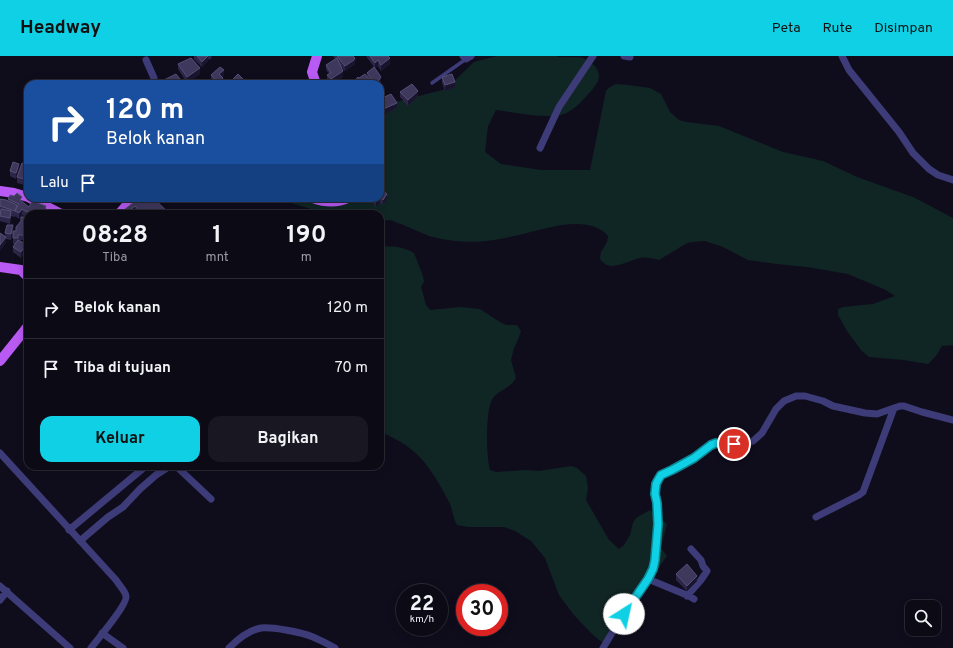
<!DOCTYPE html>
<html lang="id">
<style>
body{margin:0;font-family:Overpass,sans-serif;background:#191822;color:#f1f3f6;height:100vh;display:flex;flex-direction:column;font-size:15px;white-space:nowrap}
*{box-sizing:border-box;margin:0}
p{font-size:13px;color:#9a9aa0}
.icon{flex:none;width:22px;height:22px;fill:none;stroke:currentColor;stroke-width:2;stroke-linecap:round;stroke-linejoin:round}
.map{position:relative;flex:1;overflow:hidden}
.panel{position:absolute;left:24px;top:154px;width:360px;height:260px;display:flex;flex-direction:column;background:#0b0a15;border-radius:12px;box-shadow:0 2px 10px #0003,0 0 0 1px #2b2b34}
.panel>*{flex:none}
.banner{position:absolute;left:24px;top:24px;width:360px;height:122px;border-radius:12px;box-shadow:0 2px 10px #0003,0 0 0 1px #2b2b34;background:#1a4fa0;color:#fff;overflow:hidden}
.buttons{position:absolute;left:905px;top:544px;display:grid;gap:8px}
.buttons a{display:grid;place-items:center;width:36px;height:36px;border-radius:8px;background:#0b0a15;box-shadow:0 2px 10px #0003,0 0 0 1px #2b2b34;font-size:20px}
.speed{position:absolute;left:396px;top:528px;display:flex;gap:8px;font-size:20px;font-weight:700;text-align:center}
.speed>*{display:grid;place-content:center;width:52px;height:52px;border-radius:50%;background:#0b0a15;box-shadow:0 2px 10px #0003,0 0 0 1px #2b2b34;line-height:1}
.speed small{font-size:10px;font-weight:400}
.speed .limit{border:6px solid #d22;background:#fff;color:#111}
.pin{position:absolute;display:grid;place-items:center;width:34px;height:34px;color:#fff;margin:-17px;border:2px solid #fff;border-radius:50%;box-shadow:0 1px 4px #0007}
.me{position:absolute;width:44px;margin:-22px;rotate:35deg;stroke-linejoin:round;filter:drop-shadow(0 0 3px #0008)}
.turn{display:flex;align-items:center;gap:14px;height:84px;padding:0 16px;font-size:18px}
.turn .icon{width:52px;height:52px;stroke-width:2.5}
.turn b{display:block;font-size:28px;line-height:34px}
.then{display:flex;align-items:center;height:38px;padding:0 16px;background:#0003;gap:8px;font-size:15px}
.eta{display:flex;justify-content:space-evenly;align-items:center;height:68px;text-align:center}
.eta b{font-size:24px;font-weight:700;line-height:28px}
.button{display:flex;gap:8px;margin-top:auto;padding:8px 16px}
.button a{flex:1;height:46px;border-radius:12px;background:#0fd0e4;color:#111;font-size:16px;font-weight:700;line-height:46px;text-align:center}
.button a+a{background:#191822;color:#f1f3f6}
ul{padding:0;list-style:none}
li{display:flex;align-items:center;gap:12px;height:60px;padding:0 16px;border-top:1px solid #2b2b34}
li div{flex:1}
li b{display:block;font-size:15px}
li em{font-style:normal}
header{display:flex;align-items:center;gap:24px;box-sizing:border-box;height:56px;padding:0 20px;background:#0fd0e4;color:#111}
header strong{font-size:19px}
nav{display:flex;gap:22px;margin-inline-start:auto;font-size:14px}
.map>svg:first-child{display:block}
.green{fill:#102625}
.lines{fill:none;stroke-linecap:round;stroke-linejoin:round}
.service{stroke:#3d3b78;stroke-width:3.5}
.minor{stroke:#3d3b78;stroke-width:7}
.primary{stroke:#ba5af4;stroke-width:10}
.wall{fill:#2d2649}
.shaded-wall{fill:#1a152f}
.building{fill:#3f385d;stroke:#564f76}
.route-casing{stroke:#0a8794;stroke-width:10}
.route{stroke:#0fd0e4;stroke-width:7}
</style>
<header>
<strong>Headway</strong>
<nav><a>Peta</a><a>Rute</a><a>Disimpan</a></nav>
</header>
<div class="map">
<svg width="953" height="592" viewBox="0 0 953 592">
<rect width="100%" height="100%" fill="#0f0d1c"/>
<path class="green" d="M497,0H556C564,3 574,0 583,2C592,6 602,14 598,25C596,29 592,34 589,37C581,47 570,58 557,60C554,61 551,60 548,60C531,60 513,56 496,54L488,70L485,96L501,108L541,114H590L606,35L610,31L616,28L628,29L650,32L661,38L670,56L679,64L686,66L719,70L783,96L823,105L857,121L913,141L953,162V289L942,290L936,300L928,308L904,304L869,301L861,294L847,275L838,259V253L843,251L873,248L895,240L886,234L848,218L807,211L777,208L748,204L723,191L705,185L693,186L687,187L659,204C653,202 646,201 640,202C630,204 612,215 604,207C603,207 600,203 600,202L601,196L607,186L608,180C589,158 547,172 523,178C511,181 499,183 487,185C470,187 446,185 429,180C420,176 410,172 401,168C397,167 393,164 389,164C386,164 383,165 380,166V158H328L291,147L281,142H380V50L446,33L474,6Z
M380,189C386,191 392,190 397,191C403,192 409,194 414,197L423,220L424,226L421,231L426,249L430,254L460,251L480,253L500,266L506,269H517L521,275L517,286L514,292L511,304L516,322C510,333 500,333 493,342C485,353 486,401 490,414L496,416L526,414L539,415L571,410L577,412L586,420L588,432L586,444L609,484L619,493L624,489L630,479L633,467L636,462L650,454L667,468L661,492L667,500L604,588L591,577L574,559L559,539L545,502L531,485L515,475L504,471H468L457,469C453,462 453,455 450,448C440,429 430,409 412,394C403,386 391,381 380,375Z"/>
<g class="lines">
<path class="service" d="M432,27L466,3"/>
<path class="minor" d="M463,0L466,3L471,0
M624,0L630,1
M842,0L849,14L899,76L913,97L929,113L938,119L953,124
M146,4L154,22L155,28
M540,92L559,51L593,0
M0,397L116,524C119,529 125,535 126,540C128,548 97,584 91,592
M176,410L211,443
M816,461L859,439L863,436L894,352
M69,474L146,410
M80,485L108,461L123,451L140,433L156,419L170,410
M648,523L689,540L694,543
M0,530L70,592
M687,540L701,524L707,515L703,510L701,504L691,493
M0,544L7,535
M102,577L123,592
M229,592C237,584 249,574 261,572C273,571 301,576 313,581C320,584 328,588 335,592
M603,592L618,567L648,523L653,513L655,504L658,468L655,432L656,428L661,419L694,402L711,389L716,387L741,389L753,385L762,377L776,353L784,345L796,340H805L823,345L833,350L865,357L877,358L894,352L900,350H904L922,356L953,364"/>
<path class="primary" d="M316,28L312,16L317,0
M0,135L14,137L28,141
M30,142L61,158
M313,142C324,146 337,147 348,142
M119,158L133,142
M0,211L21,214L28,221
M0,305L28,270"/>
</g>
<path class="wall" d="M194,0H212L210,4L208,3V5L202,11L194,3Z
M333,0H353L355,8L354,9L345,15L341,10L343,21L331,28L327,25V19L329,18L326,14V9L335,3Z
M366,0H388L390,8L381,15L378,10L375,12L381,27L380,28H353V26L359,22L367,20V17L374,11Z
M178,8L200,18L187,27L178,13Z
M211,19H224L222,21L223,27V28H214L211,25Z
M442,21L455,31L445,35L442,27Z
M400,36L418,40L408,50L400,41Z
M380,43L397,52L381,60L380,59Z
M28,109V130L17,127V121Z
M19,113L16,123L10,120V115Z
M380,133L387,143L383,149L380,146L376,151L371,144V142H380Z
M139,142L170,158H124V154Z
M0,143L8,144V143L22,145L29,151L46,155L45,158H28V161L27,160V161H28V180L27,182H25V184H18L26,194L28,190V208L23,205V199L25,195L21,202L13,196V191L15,188H13V175H16L26,161L22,159L19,163L15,160V159V161L11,160L10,168L0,165Z
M13,175L11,184L6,183V187L5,177Z
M676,518L697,525L687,535L676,524Z"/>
<path class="shaded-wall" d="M208,0V5L202,11V6Z
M355,2V8L354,9L345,15V10Z
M390,2V8L381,15V9Z
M378,4V10L375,12V7Z
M200,12V18L187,27V21Z
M224,14V19L219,23V18Z
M343,15V21L331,28V23Z
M381,21V27L380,29V28H376Z
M223,22V28H219Z
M243,23V28H239Z
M455,26V31L445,35V29Z
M418,35V40L408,50V44Z
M397,47V52L381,60V54Z
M19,108V113L16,123V117Z
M387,138V143L383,149V144Z
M379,142H380V146L376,151V145Z
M46,150V155L45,158H43Z
M135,150V158H127Z
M22,153V159L19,163V157Z
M13,169V175L11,184V178Z
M6,181V187L0,195V189Z
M26,188V194L21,202V196Z
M697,520V525L687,535V530Z"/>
<path class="building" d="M197,0H208L202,6Z
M337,0H353L355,2L354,4L345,10Z
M370,0H388L390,2L381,9L378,4L375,7Z
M191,2L200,12L187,21L178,8Z
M337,2L343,15L331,23L327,19L331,17L326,9Z
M220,11L224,14L219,18L223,22L219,28L211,19Z
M374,11L381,21L376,28H375L367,17Z
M176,18L184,28H167L164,24Z
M238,18L243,23L239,28H233L231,25Z
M365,18L373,28H354L353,26L358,21L359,22Z
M452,18L455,26L445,29L442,21Z
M230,25L232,28H227Z
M351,26L352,28H346Z
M412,28L418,35L408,44L400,36Z
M391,38L397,47L381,54H380V43Z
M13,106L19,108L16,117L10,115Z
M22,107L28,109V124L17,121Z
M380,133L387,138L383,144L380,141Z
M17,137L22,141L20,144L29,151L32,145L46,150L43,158H34L27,155V156L22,153L19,157L15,155L19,148L8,143L10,139L14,140Z
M139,142H153L170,158H142L135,150L126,158L124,154Z
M374,142H379L376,145Z
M0,143L6,144L17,149L15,155L0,150Z
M1,153L11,155L10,162L0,160Z
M136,154L139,158H132Z
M21,161H28V174L27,176H25V179H18V182H13V175H16V171L21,165Z
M7,169H13L11,178L5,177Z
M0,177L6,181L0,189Z
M18,184L26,188L21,196L13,191Z
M28,190V203L23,199Z
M687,508L697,520L687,530L676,518Z"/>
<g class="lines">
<g class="route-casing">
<path id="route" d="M624,558L648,523L653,513L655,504L658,468L657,447L655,438L656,428L658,424L661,419L672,414L694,402L711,389L716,387L734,388"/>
</g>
<use href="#route" class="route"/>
</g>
</svg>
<div class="buttons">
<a><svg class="icon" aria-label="search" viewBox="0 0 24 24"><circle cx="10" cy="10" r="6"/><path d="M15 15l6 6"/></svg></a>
</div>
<div class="speed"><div>22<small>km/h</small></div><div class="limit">30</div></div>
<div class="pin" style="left:734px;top:388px;background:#d93025"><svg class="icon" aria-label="arrive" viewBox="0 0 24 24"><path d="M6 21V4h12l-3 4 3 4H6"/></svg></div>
<svg class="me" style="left:624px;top:558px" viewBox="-20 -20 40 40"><circle r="19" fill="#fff"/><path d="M0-13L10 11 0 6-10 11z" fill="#0fd0e4"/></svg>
<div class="banner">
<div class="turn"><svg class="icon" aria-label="right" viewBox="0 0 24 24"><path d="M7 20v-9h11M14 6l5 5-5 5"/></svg><div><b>120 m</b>Belok kanan</div></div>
<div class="then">Lalu<svg class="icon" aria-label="arrive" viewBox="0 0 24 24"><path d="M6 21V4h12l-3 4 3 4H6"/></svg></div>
</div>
<section class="panel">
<div class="eta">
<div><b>08:28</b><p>Tiba</p></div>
<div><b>1</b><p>mnt</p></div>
<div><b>190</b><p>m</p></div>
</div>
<ul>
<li><svg class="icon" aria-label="right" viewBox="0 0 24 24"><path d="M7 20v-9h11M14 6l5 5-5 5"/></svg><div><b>Belok kanan</b></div><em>120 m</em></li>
<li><svg class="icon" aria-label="arrive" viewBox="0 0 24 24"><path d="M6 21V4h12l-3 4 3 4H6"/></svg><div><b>Tiba di tujuan</b></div><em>70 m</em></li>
</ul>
<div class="button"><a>Keluar</a><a>Bagikan</a></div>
</section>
</div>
